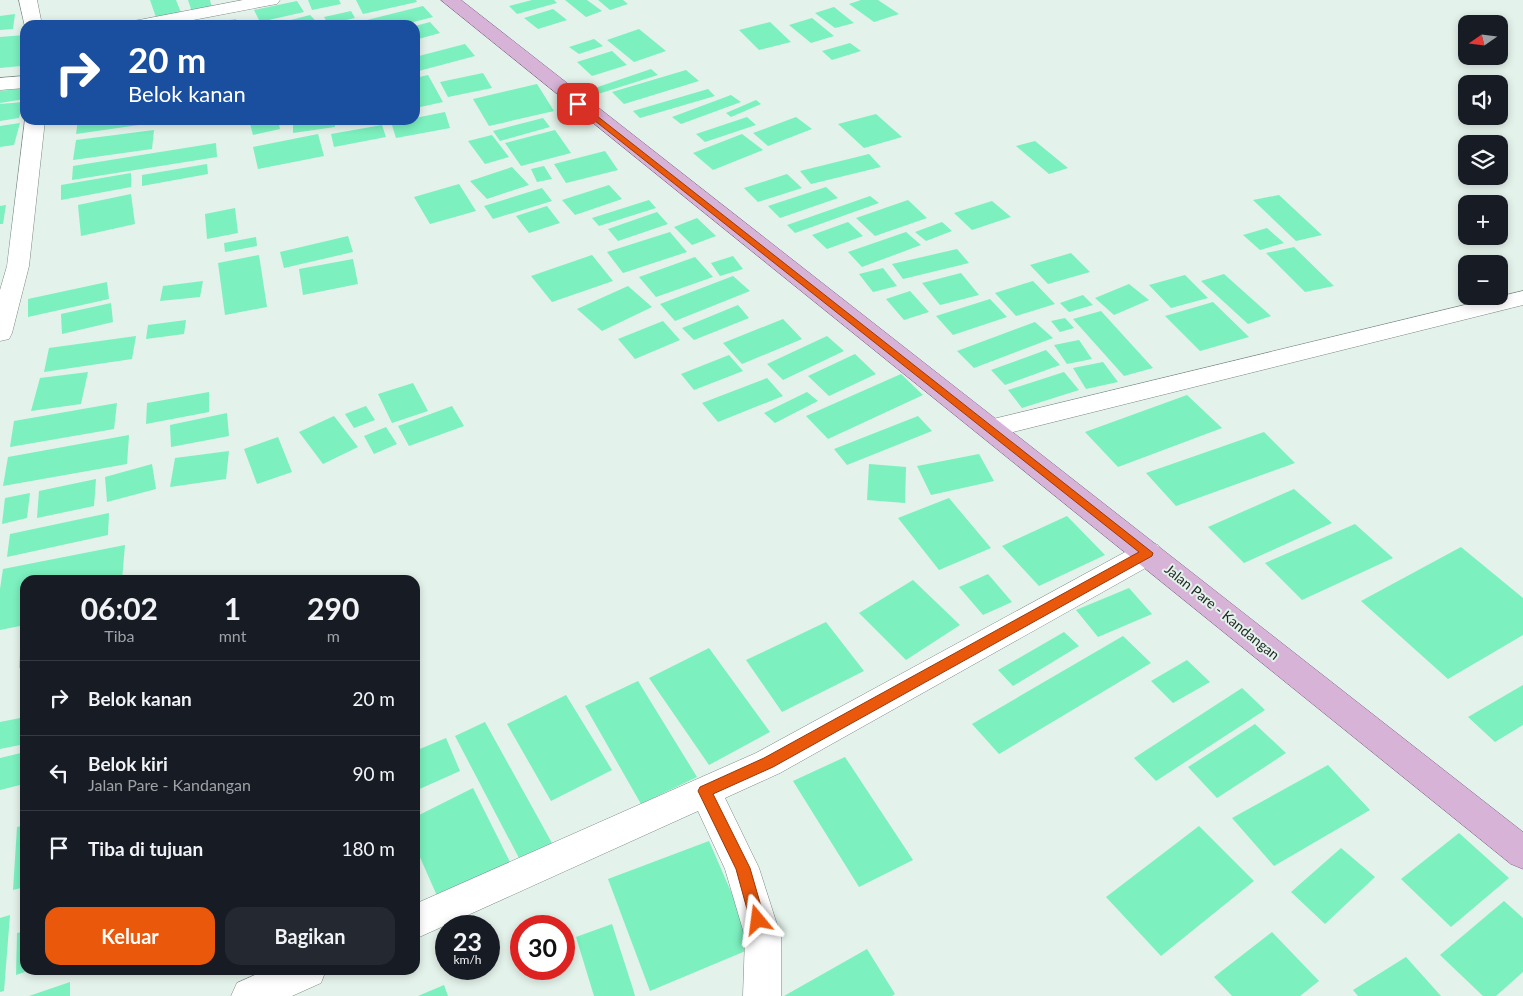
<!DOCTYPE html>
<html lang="id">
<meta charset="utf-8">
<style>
body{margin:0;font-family:Lato,sans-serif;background:#242831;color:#f1f3f6;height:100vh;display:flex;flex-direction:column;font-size:19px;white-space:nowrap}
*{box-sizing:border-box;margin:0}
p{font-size:16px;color:#9ea1a6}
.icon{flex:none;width:28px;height:28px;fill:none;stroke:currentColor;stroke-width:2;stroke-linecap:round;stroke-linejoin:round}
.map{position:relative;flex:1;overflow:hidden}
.panel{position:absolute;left:20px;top:575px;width:400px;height:400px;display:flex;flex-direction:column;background:#171b24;border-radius:15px;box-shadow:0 2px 8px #0003}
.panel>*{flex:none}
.guide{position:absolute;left:20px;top:20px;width:400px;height:105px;border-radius:15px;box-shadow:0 2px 8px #0003;background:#1a4fa0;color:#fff;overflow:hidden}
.needle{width:32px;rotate:256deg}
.fabs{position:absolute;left:1458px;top:15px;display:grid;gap:10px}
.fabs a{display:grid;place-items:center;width:50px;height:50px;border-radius:10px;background:#171b24;box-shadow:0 2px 8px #0003;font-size:25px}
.speed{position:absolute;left:435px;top:915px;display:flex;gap:10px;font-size:25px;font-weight:700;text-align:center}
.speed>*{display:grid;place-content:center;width:65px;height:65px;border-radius:50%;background:#171b24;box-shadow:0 2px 8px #0003;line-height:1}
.speed small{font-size:12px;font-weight:400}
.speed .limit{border:8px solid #d22;background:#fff;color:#111}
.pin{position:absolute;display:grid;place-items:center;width:42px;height:42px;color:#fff;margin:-21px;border-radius:10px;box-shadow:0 2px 8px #0006}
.me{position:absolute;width:55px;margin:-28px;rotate:344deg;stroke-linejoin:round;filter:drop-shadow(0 0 4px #0008)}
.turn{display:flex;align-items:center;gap:18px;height:105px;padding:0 25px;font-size:22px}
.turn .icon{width:65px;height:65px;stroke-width:2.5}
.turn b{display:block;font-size:35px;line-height:42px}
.eta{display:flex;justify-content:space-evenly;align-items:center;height:85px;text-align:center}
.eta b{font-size:30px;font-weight:700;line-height:35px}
.button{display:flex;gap:10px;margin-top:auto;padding:10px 25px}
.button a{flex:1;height:58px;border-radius:15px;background:#ea580c;color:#fff;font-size:20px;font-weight:700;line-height:58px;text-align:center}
.button a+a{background:#242831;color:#f1f3f6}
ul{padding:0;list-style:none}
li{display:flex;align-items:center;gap:15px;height:75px;padding:0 25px;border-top:1px solid #363941}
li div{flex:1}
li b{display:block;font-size:19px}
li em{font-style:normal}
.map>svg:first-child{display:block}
.building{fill:#7cf0bf}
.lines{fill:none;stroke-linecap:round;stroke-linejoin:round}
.street-casing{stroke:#7b8a83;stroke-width:1}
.primary-casing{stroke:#846187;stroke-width:1}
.street{fill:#fff;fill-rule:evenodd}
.primary{fill:#d6b3d7;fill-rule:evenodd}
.route{fill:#ea580c;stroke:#983908}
.labels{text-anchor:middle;stroke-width:4;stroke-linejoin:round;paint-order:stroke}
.street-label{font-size:14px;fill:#1f2522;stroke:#e3f2ea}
</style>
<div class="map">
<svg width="1523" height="996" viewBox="0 0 1523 996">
<rect width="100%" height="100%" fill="#e3f2ea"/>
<path class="building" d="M150,0H176L182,15L157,20Z
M188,0H210L212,8L192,12Z
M308,0H339L341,4L312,10Z
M356,0H416L417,2L363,14Z
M532,0H554L557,3L517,14L509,6Z
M565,0H587L602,11L586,17Z
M598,0H623L628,4L610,10Z
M861,0H878L899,14L874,22L849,4Z
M297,1L304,12L260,22L254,10Z
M423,6L433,17L402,25H357L355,23Z
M834,7L854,23L835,28L815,13Z
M553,9L567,20L538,29L524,18Z
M351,11L355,18L328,24L324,17Z
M15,14L13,29L0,30V16Z
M310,15L320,25H290L287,21Z
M812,18L834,36L811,43L789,25Z
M236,19L237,25H206V24Z
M430,22L440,33L415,40V26Z
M770,22L791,42L759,50L739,30Z
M639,29L666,51L634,62L607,40Z
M25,35V51L21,66L0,68V37Z
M594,39L603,46L579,54L569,47Z
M850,43L861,51L832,60L822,51Z
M465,44L475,56L415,72V57Z
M612,51L627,65L592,76L577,62Z
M651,69L658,75L598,94L592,89Z
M686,70L699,81L624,104L612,92Z
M483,73L492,88L448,97L440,82Z
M428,75L443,102L416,108L415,78Z
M537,84L554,111L489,126L473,99Z
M25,88V99L0,103V91Z
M708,89L715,96L640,118L633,111Z
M731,95L741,102L681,124L672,117Z
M756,100L761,104L731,117L726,113Z
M23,102L19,118L0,121V104Z
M445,112L450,128L396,138L391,122L415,120V118Z
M876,114L902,137L864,148L838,124Z
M747,117L756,125L705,142L696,134Z
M796,117L812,129L768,146L753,133Z
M543,118L550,127L500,141L493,131Z
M78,120H153V123L76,134Z
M249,120H278L280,129L253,135Z
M293,120H334L335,127L293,133Z
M20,123L14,145L0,147V126Z
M382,125L386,137L334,147L331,134Z
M154,130L152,149L73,160L76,140Z
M555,130L571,153L521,166L505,143Z
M318,134L324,156L258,169L253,147Z
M742,134L763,150L713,170L693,153Z
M492,135L509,157L485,164L468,141Z
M1035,141L1068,168L1049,174L1016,146Z
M216,143L217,157L72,180L73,166Z
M605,151L618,170L566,183L554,164Z
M869,154L881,167L811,184L800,171Z
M207,164L208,174L142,186V175Z
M544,166L552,179L537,182L531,169Z
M512,167L529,185L487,199L470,181Z
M131,173V187L61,200V185Z
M787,174L802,188L758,202L744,188Z
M459,184L476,211L430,224L414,197Z
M609,185L622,199L575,215L562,200Z
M826,187L838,198L780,218L768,206Z
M542,188L552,201L493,219L484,206Z
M131,194L135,224L81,236L78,205Z
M1279,195L1322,235L1296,241L1253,200Z
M870,196L879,203L795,233L787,225Z
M649,200L656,208L599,226L592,218Z
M908,200L927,218L875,236L856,218Z
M992,201L1011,217L972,230L954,213Z
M6,205L3,224H0V206Z
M547,206L560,223L529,233L516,216Z
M235,208L238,233L207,239L205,214Z
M657,212L668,224L618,241L608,229Z
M697,218L716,236L692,245L674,227Z
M848,222L863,236L827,249L812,235Z
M942,222L952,231L926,241L915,232Z
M1267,228L1284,243L1260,250L1243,235Z
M670,232L687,252L623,273L607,252Z
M906,232L921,245L862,267L848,252Z
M348,236L353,252L284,268L280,252Z
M256,237L257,246L225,252L224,243Z
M1294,247L1334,286L1305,292L1266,253Z
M957,249L969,263L903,279L892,264Z
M1071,253L1090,272L1048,284L1030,265Z
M259,255L267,307L225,315L218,263Z
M592,255L613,281L552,302L531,276Z
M733,256L743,269L720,276L711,263Z
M695,257L713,277L656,297L639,277Z
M353,259L358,284L303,295L299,269Z
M883,268L897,286L873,292L859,274Z
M961,273L979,295L940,305L922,283Z
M1224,274L1271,316L1248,324L1201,281Z
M1185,275L1208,298L1171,308L1149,285Z
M733,276L750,291L675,321L660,304Z
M203,281L200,297L160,301L163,286Z
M1033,281L1055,304L1016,316L995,293Z
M107,282L109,299L28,317V299Z
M1129,284L1149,300L1114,315L1095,298Z
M628,286L652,307L602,331L577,309Z
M910,291L929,312L904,320L886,299Z
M1083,295L1093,305L1069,312L1060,303Z
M990,299L1007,317L953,335L936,316Z
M1213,302L1249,337L1200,351L1165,316Z
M111,303L113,322L62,334L61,314Z
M738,305L749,318L694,340L682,328Z
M1101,311L1153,368L1124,376L1073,319Z
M1065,318L1074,328L1060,332L1051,321Z
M783,319L802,339L742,364L723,343Z
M186,320L184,334L146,339L148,325Z
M663,321L680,340L635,359L618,339Z
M1035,322L1053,338L974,368L957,351Z
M136,336L132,359L44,372L49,348Z
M827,336L844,351L783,380L767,364Z
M1079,340L1092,359L1067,364L1054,345Z
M1046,350L1060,365L1005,385L991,370Z
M855,354L876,374L829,396L808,376Z
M729,355L743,371L694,390L681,374Z
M1103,362L1118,382L1086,389L1073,368Z
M88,372L81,404L31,411L40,378Z
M1064,372L1079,390L1022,408L1008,390Z
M901,374L923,395L828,439L806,416Z
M767,378L783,396L718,422L702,403Z
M413,383L428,411L392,423L378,394Z
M209,392V412L146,424L147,403Z
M807,392L818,401L775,423L764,413Z
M1187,395L1222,428L1118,467L1085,432Z
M117,403L114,429L10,447L14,421Z
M366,406L375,420L354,428L345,414Z
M452,406L464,426L409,446L398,426Z
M227,413L229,436L171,447L170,425Z
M334,416L358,447L323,464L299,432Z
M918,416L932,431L847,465L834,449Z
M386,427L397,444L374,454L364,436Z
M1264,432L1295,463L1176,506L1146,473Z
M129,435L127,464L3,486L8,457Z
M278,437L292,472L257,484L244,449Z
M229,451L226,479L170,487L175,458Z
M979,454L994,481L931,495L917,466Z
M152,464L156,489L107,502L105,477Z
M869,464L906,467L905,503L867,500Z
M96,479L94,506L37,518L39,491Z
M1294,489L1332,523L1244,563L1208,527Z
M30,493L27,518L2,524L5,498Z
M949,498L991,548L939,570L898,518Z
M109,513L108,535L7,557L10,534Z
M1067,516L1105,555L1039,586L1002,546Z
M1355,524L1393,558L1302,600L1265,563Z
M125,545L122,580H25V625L0,630V589L3,569Z
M1461,547L1523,598V635L1448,679L1361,601Z
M988,574L1012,602L983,615L959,587Z
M913,580L960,625L906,660L859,613Z
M1129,588L1152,614L1098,637L1076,610Z
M826,622L864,671L782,712L746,660Z
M1064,632L1079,646L1013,686L998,670Z
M1123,636L1151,663L999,754L972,724Z
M25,639V666L19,668L21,640Z
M709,648L770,732L709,765L649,678Z
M1187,660L1210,682L1173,703L1151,681Z
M638,681L697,777L641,804L585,706Z
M1523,685V725L1495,742L1468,717Z
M1242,688L1265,710L1156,781L1134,758Z
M566,695L612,770L551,801L507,724Z
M25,717V744L0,749V722Z
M485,722L552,843L520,860L455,736Z
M1255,724L1286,753L1217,798L1188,767Z
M446,738L460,771L415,791V751Z
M25,752L24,784L0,790V758Z
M845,757L913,860L859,887L793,781Z
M1328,765L1370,810L1274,866L1232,818Z
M473,788L514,870L442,907L415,846V817Z
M25,825V887L13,890L17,827Z
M1199,826L1254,881L1161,956L1106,897Z
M1459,833L1509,878L1451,927L1401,879Z
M709,841L755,947L650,991L608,879Z
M1341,848L1375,877L1325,924L1291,892Z
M1504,901L1523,918V972L1496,996H1483L1440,955Z
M10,915L4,991L0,992V918Z
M612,924L633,989L635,996H594L576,937Z
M25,931V970H31L16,975L17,933Z
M1272,932L1319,981L1300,996H1232L1214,977Z
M867,949L895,994L892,996H784Z
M1406,957L1441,996H1358L1353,990Z
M70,982V996H29Z
M444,985L448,996H418Z"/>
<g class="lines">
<g class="street-casing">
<path id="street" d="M19,0H37L42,25H25V27Z
M243,0H280L277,4L271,5L167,25H130L133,21L139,20Z
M25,76V88L0,90V78Z
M25,120H45L29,266L12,333L9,339L0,341V290L7,266Z
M1523,291V305L989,438L980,435L976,429L980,423L989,420Z
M1148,542L1158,545L1162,553L1158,561L780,773L725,798L759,868L781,937V996H743L745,937L725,869L698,811L415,939V904L756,753L1138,545Z
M266,970H326L321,983L292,996H231L237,983Z"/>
</g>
<g class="primary-casing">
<path id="primary" d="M441,0H461L1523,832V869L1511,864Z"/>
</g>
<use href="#street" class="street"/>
<use href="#primary" class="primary"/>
</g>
<path class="route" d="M578,101L1153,553L1152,556L773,767L713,794L750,868L765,920L763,925L758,927L753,925L750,920L736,869L698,791L700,787L764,758L1139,552L575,105V102Z"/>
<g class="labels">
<g class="street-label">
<text transform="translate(1222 612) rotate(39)" y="5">Jalan Pare - Kandangan</text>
</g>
</g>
</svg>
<div class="fabs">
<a><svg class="needle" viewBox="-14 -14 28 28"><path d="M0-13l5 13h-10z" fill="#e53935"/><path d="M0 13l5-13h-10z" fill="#9ea1a6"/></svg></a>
<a><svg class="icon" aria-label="sound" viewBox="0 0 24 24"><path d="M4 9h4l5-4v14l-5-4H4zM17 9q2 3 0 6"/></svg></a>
<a><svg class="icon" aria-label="layers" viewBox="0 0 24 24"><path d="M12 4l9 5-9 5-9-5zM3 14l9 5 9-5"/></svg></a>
<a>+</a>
<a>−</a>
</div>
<div class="speed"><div>23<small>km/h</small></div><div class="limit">30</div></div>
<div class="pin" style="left:578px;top:104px;background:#d93025"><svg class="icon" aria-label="arrive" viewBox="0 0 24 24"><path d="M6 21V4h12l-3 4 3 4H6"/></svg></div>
<svg class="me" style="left:758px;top:920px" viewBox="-20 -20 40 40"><path d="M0-17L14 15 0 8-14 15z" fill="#ea580c" stroke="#fff" stroke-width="4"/></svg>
<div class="guide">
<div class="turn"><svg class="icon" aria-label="right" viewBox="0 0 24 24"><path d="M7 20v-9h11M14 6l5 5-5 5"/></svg><div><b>20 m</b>Belok kanan</div></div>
</div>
<section class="panel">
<div class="eta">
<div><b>06:02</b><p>Tiba</p></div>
<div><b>1</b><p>mnt</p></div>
<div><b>290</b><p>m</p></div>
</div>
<ul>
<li><svg class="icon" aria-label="right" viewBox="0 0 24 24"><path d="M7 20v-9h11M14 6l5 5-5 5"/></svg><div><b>Belok kanan</b></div><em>20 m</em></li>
<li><svg class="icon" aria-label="left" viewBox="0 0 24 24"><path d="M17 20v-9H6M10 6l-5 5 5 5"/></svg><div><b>Belok kiri</b><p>Jalan Pare - Kandangan</p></div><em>90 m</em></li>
<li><svg class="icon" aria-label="arrive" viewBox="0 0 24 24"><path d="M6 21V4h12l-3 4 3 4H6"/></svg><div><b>Tiba di tujuan</b></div><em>180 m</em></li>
</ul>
<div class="button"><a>Keluar</a><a>Bagikan</a></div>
</section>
</div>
